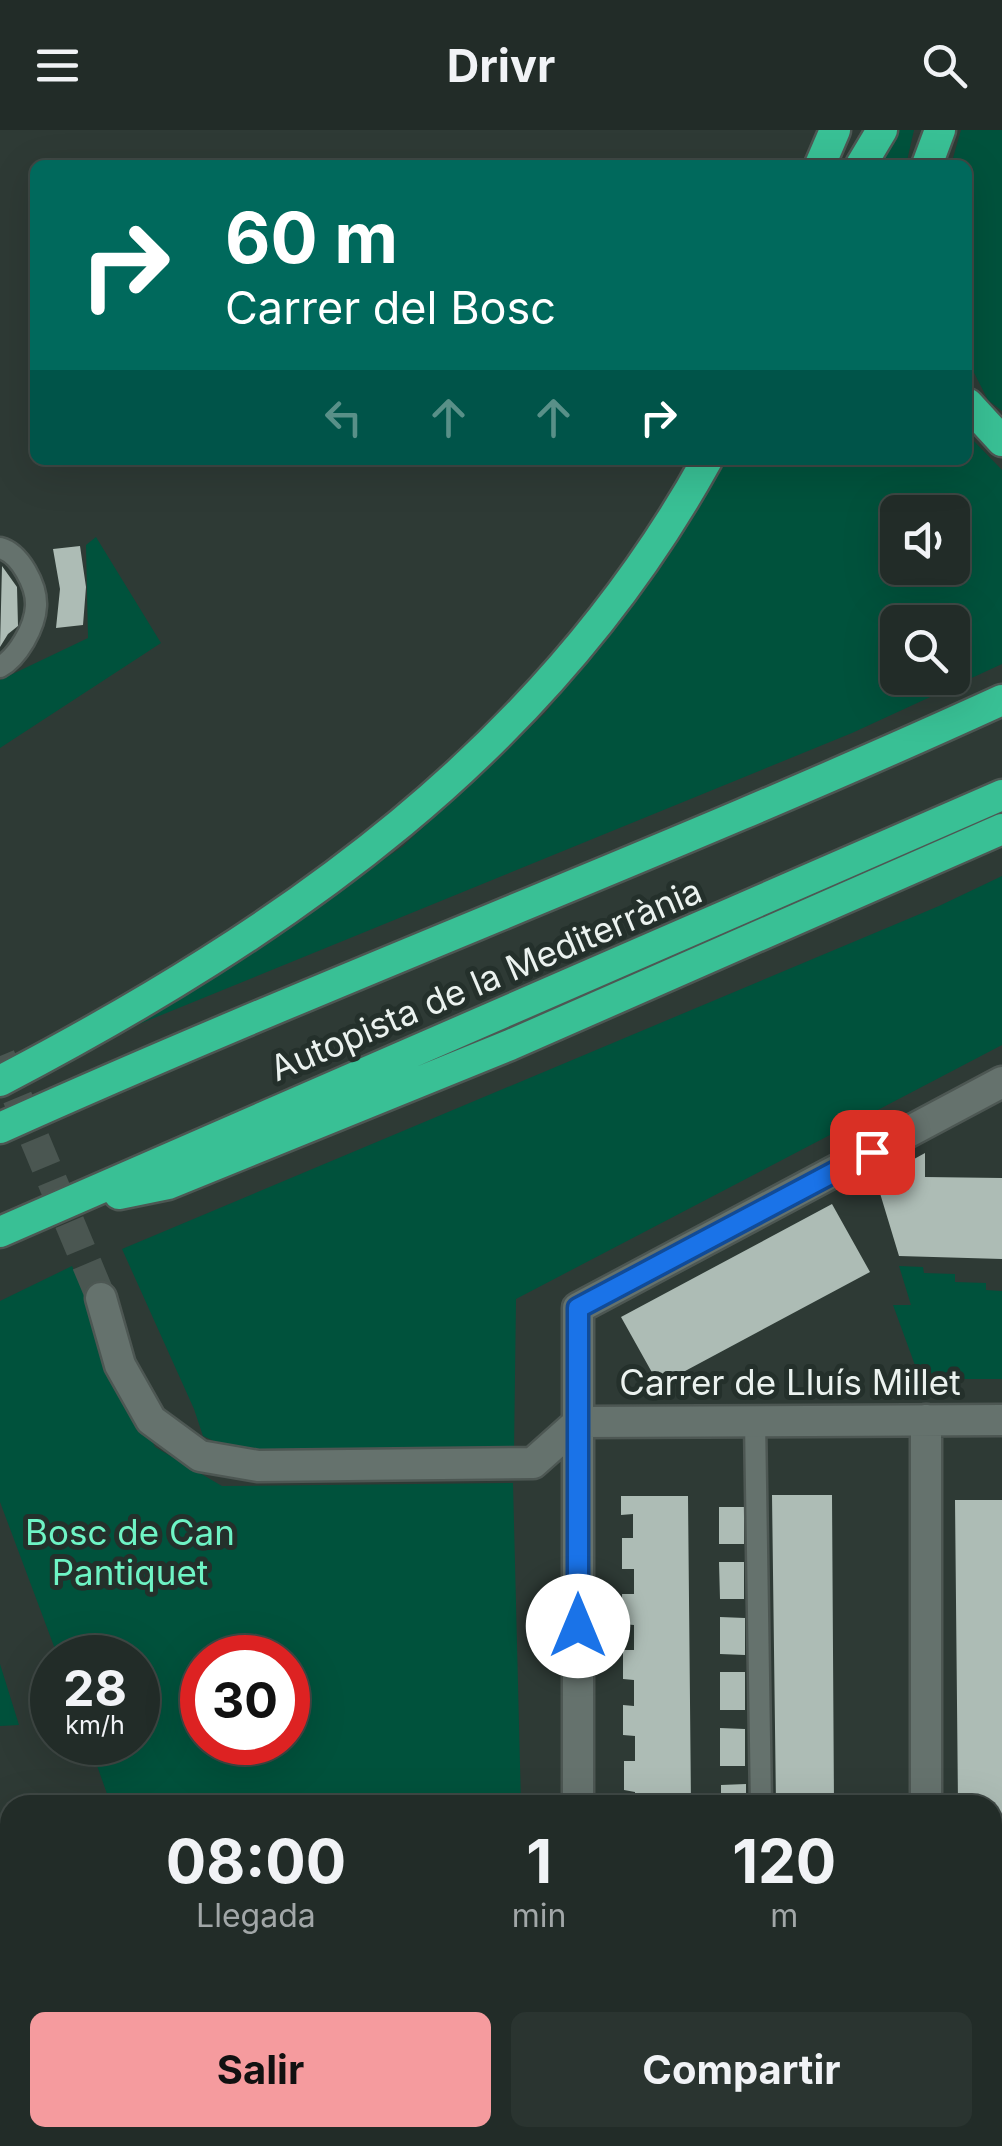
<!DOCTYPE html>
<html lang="es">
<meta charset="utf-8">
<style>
body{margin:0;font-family:Inter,sans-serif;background:#2a3430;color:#f1f3f6;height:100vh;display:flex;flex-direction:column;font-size:38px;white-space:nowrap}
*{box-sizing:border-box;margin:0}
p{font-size:32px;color:#a2a7a8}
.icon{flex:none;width:55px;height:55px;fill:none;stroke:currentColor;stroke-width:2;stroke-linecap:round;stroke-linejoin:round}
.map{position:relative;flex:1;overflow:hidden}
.drawer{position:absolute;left:0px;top:1665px;width:1002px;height:352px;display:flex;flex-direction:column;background:#222c28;border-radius:30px 30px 0 0;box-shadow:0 10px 40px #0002,0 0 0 2px #3f4845}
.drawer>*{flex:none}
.banner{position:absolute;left:30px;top:30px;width:942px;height:305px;border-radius:15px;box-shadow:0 10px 40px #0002,0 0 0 2px #3f4845;background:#00695c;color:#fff;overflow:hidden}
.fabs{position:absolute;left:880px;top:365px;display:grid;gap:20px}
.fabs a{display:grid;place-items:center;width:90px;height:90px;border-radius:15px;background:#222c28;box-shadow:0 10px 40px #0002,0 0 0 2px #3f4845;font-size:50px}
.speed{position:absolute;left:30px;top:1505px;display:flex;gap:20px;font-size:50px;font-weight:700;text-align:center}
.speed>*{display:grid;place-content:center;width:130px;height:130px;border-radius:50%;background:#222c28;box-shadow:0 10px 40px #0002,0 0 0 2px #3f4845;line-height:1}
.speed small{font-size:25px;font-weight:400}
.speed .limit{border:15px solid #d22;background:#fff;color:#111}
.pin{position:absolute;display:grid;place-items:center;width:85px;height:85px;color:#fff;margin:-42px;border-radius:20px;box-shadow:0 5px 15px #0006}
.me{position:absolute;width:110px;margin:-55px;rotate:0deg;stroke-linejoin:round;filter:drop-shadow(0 0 8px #0008)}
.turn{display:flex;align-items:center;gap:35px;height:210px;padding:0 30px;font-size:45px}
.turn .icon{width:130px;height:130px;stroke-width:2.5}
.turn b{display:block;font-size:70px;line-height:85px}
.lanes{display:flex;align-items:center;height:95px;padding:0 30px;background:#0003;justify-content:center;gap:50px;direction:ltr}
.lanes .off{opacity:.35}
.eta{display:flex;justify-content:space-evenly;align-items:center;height:170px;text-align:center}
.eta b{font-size:60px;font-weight:700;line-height:70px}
.button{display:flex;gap:20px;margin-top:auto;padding:20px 30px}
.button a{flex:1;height:115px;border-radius:15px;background:#f59b9e;color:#111;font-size:40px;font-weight:700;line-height:115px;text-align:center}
.button a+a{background:#2a3430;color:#f1f3f6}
header{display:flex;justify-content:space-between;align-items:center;height:130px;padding:0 30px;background:#222c28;font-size:45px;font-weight:700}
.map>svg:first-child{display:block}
.green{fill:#00523c;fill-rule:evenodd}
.building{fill:#adbcb5}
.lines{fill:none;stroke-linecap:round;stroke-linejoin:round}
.street-tunnel{stroke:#4a5651;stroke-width:30;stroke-dasharray:30 15;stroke-linecap:butt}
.lane-casing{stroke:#4d5753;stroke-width:25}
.street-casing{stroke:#4d5753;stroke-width:35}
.highway-casing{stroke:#4d5753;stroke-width:35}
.path{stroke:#6a7470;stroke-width:6;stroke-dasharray:10 5;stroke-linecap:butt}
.lane{stroke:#65726d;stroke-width:20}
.street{stroke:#65726d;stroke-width:30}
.highway{stroke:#39c095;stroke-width:30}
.route-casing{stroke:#114b97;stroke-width:25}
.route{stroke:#1a73e8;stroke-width:18}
.labels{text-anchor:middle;stroke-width:10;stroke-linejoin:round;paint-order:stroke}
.street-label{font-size:35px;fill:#ebf2ef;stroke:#24302b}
.park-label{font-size:35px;fill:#6ef4c5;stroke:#24302b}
</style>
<header><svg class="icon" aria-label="menu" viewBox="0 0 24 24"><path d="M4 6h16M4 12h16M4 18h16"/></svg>Drivr<svg class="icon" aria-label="search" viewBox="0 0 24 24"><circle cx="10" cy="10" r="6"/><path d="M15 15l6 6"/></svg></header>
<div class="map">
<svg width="1002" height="2016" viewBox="0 0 1002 2016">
<rect width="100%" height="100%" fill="#2e3a35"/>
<path class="green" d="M899,0H914L906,35H878Z
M961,0H1002V281L988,270L968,231V35H951Z
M968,305L1002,340V534L852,603L137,895L402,717L545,583L664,433L723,330H968ZM898,382H952V438H898ZM898,492H952V548H898Z
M96,407L161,513L0,618V550L88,508L86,415Z
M1002,746V915L516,1169L514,1321L233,1320L203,1306L194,1279L122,1119L939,776Z
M72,1136L155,1317L222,1356L513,1353L521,1675H111L89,1613L138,1612V1528L58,1527L0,1372V1171ZM202,1528H288V1612H202Z
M899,1136L923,1137L924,1143L955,1144V1152L986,1153V1160L1002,1161V1249H920L893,1175H911Z
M0,1534L19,1595L0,1596Z
M433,2008H615V2016H433Z"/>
<path class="building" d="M80,416L86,457L83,495L56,498L60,459L53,419Z
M2,436L17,457L18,496L8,504L0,517Z
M925,1023V1047L1002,1048V1129L899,1126L876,1050Z
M832,1074L870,1142L659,1255L621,1187Z
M772,1365H832L834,1675H776Z
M621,1366H688L691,1675H635V1662L624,1660V1631H635V1606L623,1605V1575L634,1576V1550L623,1549V1520H634V1495L622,1494V1464H634V1439H622V1408H633V1384L621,1385Z
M955,1370H1002V1744H992V1675H958Z
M719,1377H744V1414H719Z
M719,1432H744V1469H720Z
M720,1487L745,1488V1525L720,1524Z
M720,1542H745V1580H720Z
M720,1598L745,1599V1636H720Z
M746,1654V1675H721V1655Z
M992,1892H1002V2016H962V2008H992Z
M668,2008H772L773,2016H668Z"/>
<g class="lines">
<path class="street-tunnel" d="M0,926L101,1168"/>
<g class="lane-casing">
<path id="lane" d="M0,418C20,423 37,456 36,476C35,497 18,527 0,537
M755,1291L761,1675"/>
</g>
<g class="street-casing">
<path id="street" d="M101,1168L120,1235L151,1290L200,1326L258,1336L533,1333L579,1292L1002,1290
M926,1290V1675
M578,1675V1178L1002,952
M992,1829H1002
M925,2008V2016"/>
</g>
<g class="highway-casing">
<path id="highway" d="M820,35L835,0
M861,35L882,0
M927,35L940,0
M968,274L1002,311
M0,951C288,800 546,621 707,330
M0,998C331,849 672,721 1002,570
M119,1064L168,1054L510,915L1002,699
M0,1102L1002,665"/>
</g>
<path class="path" d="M0,1691L10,1713
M115,2008L117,2016"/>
<use href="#lane" class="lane"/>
<use href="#street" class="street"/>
<use href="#highway" class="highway"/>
</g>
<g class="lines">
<g class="route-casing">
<path id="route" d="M578,1496V1178L872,1022"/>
</g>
<use href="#route" class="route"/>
</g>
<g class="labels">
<g class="street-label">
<text transform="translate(486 850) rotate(-23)" y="12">Autopista de la Mediterrània</text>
<text x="790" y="1265">Carrer de Lluís Millet</text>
</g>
<g class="park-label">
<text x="130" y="1415">Bosc de Can<tspan x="130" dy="40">Pantiquet</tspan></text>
</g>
</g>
</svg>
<div class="fabs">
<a><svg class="icon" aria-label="sound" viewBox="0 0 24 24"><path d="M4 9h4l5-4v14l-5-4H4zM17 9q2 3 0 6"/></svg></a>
<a><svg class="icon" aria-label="search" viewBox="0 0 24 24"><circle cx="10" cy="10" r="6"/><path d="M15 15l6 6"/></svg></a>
</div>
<div class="speed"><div>28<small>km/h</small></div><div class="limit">30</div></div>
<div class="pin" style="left:872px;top:1022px;background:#d93025"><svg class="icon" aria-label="arrive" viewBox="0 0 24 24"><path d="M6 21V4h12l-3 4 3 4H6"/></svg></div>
<svg class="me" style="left:578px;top:1496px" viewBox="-20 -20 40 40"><circle r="19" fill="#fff"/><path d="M0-13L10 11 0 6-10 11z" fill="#1a73e8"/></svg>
<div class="banner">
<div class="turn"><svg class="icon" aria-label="right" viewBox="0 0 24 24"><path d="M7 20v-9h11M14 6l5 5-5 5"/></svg><div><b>60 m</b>Carrer del Bosc</div></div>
<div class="lanes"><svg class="icon off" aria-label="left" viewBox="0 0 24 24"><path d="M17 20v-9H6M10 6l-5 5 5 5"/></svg><svg class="icon off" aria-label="ahead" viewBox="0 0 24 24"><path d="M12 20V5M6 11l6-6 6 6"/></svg><svg class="icon off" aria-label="ahead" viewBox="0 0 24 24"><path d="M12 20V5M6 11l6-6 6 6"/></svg><svg class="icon" aria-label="right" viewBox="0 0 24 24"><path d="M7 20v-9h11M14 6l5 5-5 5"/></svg></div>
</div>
<section class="drawer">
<div class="eta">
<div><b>08:00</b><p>Llegada</p></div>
<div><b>1</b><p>min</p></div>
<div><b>120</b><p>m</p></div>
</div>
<div class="button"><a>Salir</a><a>Compartir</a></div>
</section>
</div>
